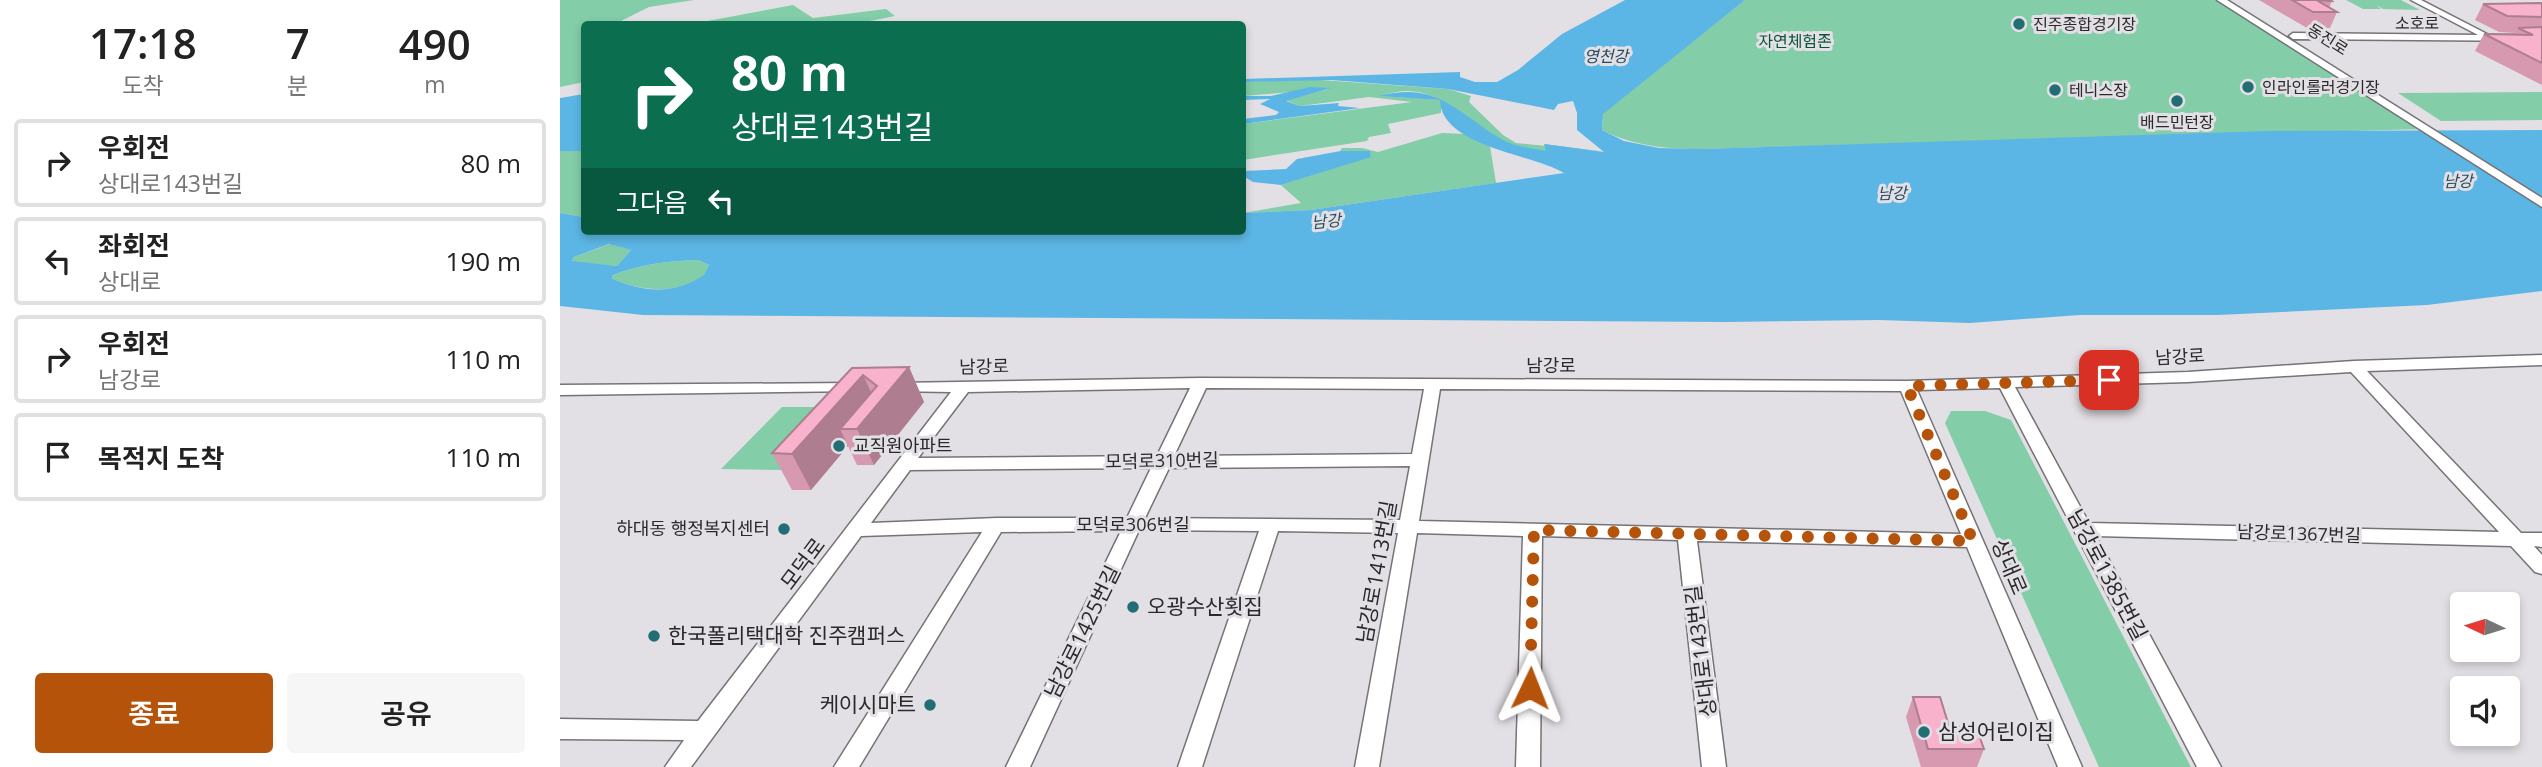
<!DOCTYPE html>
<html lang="ko">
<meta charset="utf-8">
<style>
body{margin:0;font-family:"Open Sans","Noto Sans KR",sans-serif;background:#f6f6f6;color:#222;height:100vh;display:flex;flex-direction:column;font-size:26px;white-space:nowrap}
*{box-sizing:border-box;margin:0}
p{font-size:23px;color:#767676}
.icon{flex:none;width:38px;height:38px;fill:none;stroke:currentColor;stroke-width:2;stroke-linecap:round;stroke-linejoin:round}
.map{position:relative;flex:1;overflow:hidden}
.side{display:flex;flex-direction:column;background:#fff;width:560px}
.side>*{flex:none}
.banner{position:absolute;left:21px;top:21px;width:665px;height:214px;border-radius:7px;box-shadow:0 4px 10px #0003;background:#0b6e4f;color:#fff;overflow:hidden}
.needle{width:46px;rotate:274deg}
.fabs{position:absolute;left:1890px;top:592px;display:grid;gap:14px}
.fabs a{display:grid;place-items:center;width:70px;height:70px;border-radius:7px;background:#fff;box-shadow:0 4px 10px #0003;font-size:35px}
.pin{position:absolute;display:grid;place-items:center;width:60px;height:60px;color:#fff;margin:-30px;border-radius:14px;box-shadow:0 4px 10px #0006}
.me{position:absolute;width:77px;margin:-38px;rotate:2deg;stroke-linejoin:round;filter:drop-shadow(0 0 5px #0008)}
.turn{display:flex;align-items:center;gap:24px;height:147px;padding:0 35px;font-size:32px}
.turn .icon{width:91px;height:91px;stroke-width:2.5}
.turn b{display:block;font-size:49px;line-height:60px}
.then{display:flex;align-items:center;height:66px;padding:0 35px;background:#0003;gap:14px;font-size:26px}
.eta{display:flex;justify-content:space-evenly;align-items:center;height:119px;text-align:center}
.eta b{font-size:42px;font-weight:600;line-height:49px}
.cta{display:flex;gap:14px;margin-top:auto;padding:14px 35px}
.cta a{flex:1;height:80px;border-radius:7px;background:#b45309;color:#fff;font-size:28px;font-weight:600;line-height:80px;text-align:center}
.cta a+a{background:#f6f6f6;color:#222}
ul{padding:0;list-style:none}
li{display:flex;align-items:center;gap:21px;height:88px;margin:0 14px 10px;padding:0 21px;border:4px solid #e0e0e0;border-radius:7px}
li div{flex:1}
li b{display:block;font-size:26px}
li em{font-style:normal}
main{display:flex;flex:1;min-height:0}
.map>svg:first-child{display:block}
.green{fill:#83cda8}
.water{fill:#5cb6e5;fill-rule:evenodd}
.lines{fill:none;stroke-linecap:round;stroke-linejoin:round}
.minor-casing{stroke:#757377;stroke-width:3}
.minor{fill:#fff;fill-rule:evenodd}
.wall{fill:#d699af}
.shaded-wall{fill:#ae7d8f}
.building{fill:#f9b2cc;stroke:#ae7d8f;stroke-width:2}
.route{stroke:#b45309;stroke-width:12;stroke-dasharray:0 21.6}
.poi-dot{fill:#236e75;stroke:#e3e0e5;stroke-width:2.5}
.labels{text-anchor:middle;stroke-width:6;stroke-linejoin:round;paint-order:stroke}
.far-street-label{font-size:16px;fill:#29282a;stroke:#e3e0e5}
.far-poi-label{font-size:16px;fill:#29282a;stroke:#e3e0e5;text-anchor:start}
.far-park-label{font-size:16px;fill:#0a5538;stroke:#e3e0e5}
.far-water-label{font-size:16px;font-style:italic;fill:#244b5f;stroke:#e3e0e5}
.street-label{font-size:18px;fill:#29282a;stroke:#e3e0e5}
.poi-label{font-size:18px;fill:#29282a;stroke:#e3e0e5;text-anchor:start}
.near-street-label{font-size:21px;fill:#29282a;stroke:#e3e0e5}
.near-poi-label{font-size:21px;fill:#29282a;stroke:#e3e0e5;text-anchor:start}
</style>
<main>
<section class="side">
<div class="eta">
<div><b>17:18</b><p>도착</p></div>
<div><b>7</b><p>분</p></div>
<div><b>490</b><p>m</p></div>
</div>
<ul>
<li><svg class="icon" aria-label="right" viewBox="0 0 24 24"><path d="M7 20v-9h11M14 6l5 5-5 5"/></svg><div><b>우회전</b><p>상대로143번길</p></div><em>80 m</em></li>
<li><svg class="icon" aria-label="left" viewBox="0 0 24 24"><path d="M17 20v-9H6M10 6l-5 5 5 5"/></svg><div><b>좌회전</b><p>상대로</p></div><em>190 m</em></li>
<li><svg class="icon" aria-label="right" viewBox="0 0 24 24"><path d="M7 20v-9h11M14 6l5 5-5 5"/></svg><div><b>우회전</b><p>남강로</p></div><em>110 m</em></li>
<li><svg class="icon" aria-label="arrive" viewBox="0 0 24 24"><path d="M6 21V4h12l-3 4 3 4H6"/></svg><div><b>목적지 도착</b></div><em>110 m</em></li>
</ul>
<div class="cta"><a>종료</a><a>공유</a></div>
</section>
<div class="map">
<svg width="1982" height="767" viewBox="0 0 1982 767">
<rect width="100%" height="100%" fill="#e3e0e5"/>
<path class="green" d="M0,0H134L89,7L55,24H24V82L0,87Z
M1185,0H1657L1865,129L1141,149C1105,149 1074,146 1042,130L1043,114L1052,105Z
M1786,0H1841L1860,10L1823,9L1816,5L1821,9H1803Z
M233,5L253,18L326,9L335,16L295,24H131Z
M747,79L888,89L911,96L909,102L943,135L956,143L1046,152L984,144L987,152C974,149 956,147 944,141C904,121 873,76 822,96L881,100V113L828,124L831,133L809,137L807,141L683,160V124L852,102L809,97L740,106L725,100L769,89L683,96L682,82Z
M1982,92V120L1881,121L1838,93Z
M882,133L906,134L930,146L936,183L751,210L683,213L741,203L721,185L811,156L809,151H781L737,159L780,151L782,148H802L818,152Z
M0,151H24V217L0,213Z
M50,244L71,250L57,266L12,262L14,257Z
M138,260L149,265L144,276C113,296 84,290 52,280L53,275C81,264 108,261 138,260Z
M222,407H278L221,470L161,469Z
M1391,411H1425L1451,420L1631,767H1539L1385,423Z"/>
<path class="water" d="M1065,0H1185L1043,114L1042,130L1064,141L1099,148L1141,149L1709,131L1982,130V291L1867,305L1658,315H1520L1410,323L1319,320L1166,322L83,315L0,306V213L24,217V231H198L196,233L235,234L249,231H682L683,213L751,210L1004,173C974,154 881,147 880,100L819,96C878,80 898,114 943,140C955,147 973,148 986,151L984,144L1044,152L1017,130V113L1013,101L998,104L994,110L888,89L771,80L683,82V79L900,72V77L915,82H937L958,70L1002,34ZM49,244L71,250L57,266L12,261L14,257ZM138,260L149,265L144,275C115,295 83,292 52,279L53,275C81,264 108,261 138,260Z
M750,87L771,88L726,101L740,106L779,103L778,106L800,108L683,124V119L716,115L719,112L700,104L710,99L683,100V96H711Z
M24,94V151H0V98Z
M781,151H810L811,157L721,185L693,182L683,176V171L726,169L737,159Z"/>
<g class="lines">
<g class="minor-casing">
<path id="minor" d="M1657,0H1667L1982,198V207Z
M1851,0H1861L1929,35H1982V41L1733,39L1729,36L1733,33L1918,35Z
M1982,355V365L1807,371L1961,533H1982V547L1974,546L1982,555V574L1975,572L1951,546L1536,536L1661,767H1637L1440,388L1357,390L1522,767H1498L1407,547L1137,541L1166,767H1142L1118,540L982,536L980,767H956L963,536L857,533L819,767H795L838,533L718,531L642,767H618L699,531L579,530L470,767H446L561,531L441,532L299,767H274L422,532L301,536L131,767H105L124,740L0,739V719L138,721L391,392L332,391L330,388L338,383L640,378L1347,381L1628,372L1794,361ZM1791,372L1939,532L1529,523L1455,387L1628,382ZM630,388L597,456L358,458L408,392ZM646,388L864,389L852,454L614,456ZM880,389L1341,391L1401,534L859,521ZM850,466L840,520L585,518L609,468ZM591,468L567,518H437L311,523L350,470Z
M295,383L303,388L301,391L0,395V385Z"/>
</g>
<use href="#minor" class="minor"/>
</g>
<path class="wall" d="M1699,0H1771L1772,1L1769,8L1777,12L1770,28H1747Z
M1923,4H1982V85L1915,51L1924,34L1955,35L1956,33L1939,32L1915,20Z
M349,367L364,402L314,465H297L288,446L251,490H232L212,453L292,368Z
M1353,697L1389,726L1424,749L1417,767H1361L1346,717Z"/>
<path class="shaded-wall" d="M349,367L364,402L314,465L297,429H280L288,446L251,490L232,454L303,375L317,405Z"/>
<path class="building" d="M1732,0H1771L1772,1L1756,0L1777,12H1753Z
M1981,3L1982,4V17L1947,16L1923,4Z
M1982,27V63L1924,34L1973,35L1958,28Z
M349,367L297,429H280L317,386L303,375L232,454L212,453L292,368Z
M1353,697H1380L1389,726L1416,727L1424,749H1368Z"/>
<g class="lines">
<path class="route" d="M970,688L974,530L1413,541L1347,386L1549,380"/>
</g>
<g class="poi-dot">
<circle cx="1459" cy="24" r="7"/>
<circle cx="1688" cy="87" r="7"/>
<circle cx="1495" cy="90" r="7"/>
<circle cx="1617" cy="101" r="7"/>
<circle cx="279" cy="446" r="7"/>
<circle cx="224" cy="529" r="7"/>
<circle cx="573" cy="607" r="7"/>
<circle cx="94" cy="636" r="7"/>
<circle cx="370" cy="705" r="7"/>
<circle cx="1364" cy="732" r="7"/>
</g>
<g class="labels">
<g class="far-street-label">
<text x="1857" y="29">소호로</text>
<text transform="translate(1768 39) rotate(32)" y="6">동진로</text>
</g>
<g class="far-poi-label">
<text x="1473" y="30">진주종합경기장</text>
<text x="1702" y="93">인라인롤러경기장</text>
<text x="1509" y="96">테니스장</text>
<text x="1617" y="128" text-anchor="middle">배드민턴장</text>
</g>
<g class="far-park-label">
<text x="1235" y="47">자연체험존</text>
</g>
<g class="far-water-label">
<text x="1046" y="62">영천강</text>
<text transform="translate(1898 181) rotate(-1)" y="6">남강</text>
<text transform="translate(1332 193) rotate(-1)" y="6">남강</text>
<text transform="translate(766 221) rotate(-6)" y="6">남강</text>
</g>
<g class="street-label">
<text transform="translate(1620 357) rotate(-3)" y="6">남강로</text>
<text x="991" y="372">남강로</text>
<text transform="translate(424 367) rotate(-1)" y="6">남강로</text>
<text transform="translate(602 461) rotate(-1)" y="6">모덕로310번길</text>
<text x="573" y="531">모덕로306번길</text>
<text transform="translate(1739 534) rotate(2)" y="6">남강로1367번길</text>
</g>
<g class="poi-label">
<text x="293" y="452">교직원아파트</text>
<text x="210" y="535" text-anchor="end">하대동 행정복지센터</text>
</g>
<g class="near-street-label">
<text transform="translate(243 564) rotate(-53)" y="7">모덕로</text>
<text transform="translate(1449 567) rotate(67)" y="7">상대로</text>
<text transform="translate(817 572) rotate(-80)" y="7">남강로1413번길</text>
<text transform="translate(1547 575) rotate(62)" y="7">남강로1385번길</text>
<text transform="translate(523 632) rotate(-64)" y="7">남강로1425번길</text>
<text transform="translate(1141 651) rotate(-97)" y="7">상대로143번길</text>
</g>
<g class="near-poi-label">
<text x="587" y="614">오광수산횟집</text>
<text x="108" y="643">한국폴리택대학 진주캠퍼스</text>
<text x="356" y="712" text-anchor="end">케이시마트</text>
<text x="1378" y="739">삼성어린이집</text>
</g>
</g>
</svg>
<div class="fabs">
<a><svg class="needle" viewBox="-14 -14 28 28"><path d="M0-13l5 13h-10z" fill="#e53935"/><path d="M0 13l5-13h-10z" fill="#767676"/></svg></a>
<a><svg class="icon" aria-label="sound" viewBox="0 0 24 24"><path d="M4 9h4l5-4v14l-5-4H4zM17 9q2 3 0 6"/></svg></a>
</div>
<div class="pin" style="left:1549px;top:380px;background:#d93025"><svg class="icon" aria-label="arrive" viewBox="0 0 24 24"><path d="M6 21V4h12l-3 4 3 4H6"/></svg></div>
<svg class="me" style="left:970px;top:688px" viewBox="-20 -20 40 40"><path d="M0-17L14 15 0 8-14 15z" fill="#b45309" stroke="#fff" stroke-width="4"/></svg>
<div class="banner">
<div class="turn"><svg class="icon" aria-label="right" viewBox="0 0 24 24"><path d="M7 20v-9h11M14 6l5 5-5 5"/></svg><div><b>80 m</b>상대로143번길</div></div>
<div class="then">그다음<svg class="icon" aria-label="left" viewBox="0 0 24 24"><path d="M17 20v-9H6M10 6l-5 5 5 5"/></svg></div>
</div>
</div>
</main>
